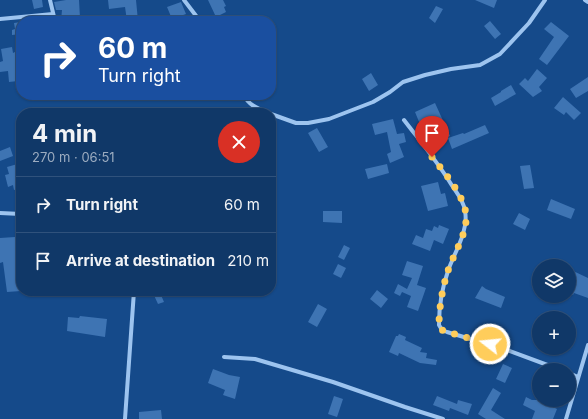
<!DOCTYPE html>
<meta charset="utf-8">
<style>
body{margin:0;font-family:Inter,sans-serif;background:#1e4371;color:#f1f3f6;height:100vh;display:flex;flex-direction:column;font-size:15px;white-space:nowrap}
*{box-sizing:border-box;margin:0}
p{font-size:13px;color:#9cacc0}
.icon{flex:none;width:22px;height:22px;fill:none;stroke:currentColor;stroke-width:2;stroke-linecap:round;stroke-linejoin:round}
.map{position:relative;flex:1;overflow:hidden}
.panel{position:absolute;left:16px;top:108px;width:260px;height:188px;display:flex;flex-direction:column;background:#103868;border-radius:16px;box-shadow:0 1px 3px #0004,0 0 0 1px #30527c}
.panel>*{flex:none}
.hud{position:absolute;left:16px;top:16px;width:260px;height:84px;border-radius:16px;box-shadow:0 1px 3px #0004,0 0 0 1px #30527c;background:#1a4fa0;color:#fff;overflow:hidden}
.fabs{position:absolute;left:532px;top:259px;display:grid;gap:8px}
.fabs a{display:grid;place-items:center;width:44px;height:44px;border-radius:50%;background:#103868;box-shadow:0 1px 3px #0004,0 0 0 1px #30527c;font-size:20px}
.pin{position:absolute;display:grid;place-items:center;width:34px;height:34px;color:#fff;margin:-41px -17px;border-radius:50% 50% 50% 0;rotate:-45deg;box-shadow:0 0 4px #0007}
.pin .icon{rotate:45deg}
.me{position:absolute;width:44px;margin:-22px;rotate:286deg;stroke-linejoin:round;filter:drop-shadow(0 0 3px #0008)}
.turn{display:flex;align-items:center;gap:14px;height:84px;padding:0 16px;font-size:18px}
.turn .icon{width:52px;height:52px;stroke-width:2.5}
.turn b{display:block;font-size:28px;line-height:34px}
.round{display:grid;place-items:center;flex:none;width:42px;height:42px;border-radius:21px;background:#1e4371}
.head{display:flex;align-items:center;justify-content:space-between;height:68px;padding:0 16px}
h1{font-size:24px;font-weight:700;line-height:30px}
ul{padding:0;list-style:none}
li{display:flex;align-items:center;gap:12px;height:56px;padding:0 16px;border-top:1px solid #30527c}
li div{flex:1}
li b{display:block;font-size:15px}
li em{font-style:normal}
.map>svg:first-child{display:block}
.building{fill:#3e74b3}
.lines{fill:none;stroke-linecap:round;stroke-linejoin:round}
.street{stroke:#9dc4ef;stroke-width:4}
.route{stroke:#ffcd5b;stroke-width:7;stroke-dasharray:0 12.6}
</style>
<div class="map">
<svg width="588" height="419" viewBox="0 0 588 419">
<rect width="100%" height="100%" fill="#154a8a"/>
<path class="building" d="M32,0H42L43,7L34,9Z
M66,0H79L80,18L95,15L96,21H61L62,10H56L54,2Z
M108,0H136L138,21H127L125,7L109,9Z
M208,0H223L226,6L224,7L226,12L216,17Z
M475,0H497L494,8Z
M181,2L186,14L172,19L167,7Z
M436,6L443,9L435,23L429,18Z
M490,21L501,34L495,39L484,26Z
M21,22V34L12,35V30L15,29L14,23Z
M551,22L569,36L547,65L539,59L554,37L544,29Z
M12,47L13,53L21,49V67H17V69L18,81L9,82L8,71L0,72V62L3,61L1,49Z
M537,69L547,78L539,87L542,91L533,97L519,84L525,78L528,81Z
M371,73L378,85L369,91L362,79Z
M588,77V91L576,98L570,89Z
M511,85L516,94L495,106L491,98L501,92V91Z
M563,97L581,113L574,120L566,112L564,115L554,108Z
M435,103L450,136L442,139L437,128L424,134L415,112Z
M393,119L397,134L404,133L406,142L399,144L404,157L390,163L387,154L391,152L387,132L375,135L372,124Z
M485,125L489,133L452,149L448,138L463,133L464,134Z
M317,128L328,147L319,152L308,133Z
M10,147L13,156L0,161V151Z
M21,163V188L14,190L13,185L8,187L5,175L9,174L7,167Z
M387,164L389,173L368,179L365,169Z
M530,165L534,188L524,189L520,166Z
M438,182L441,194L445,193L448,206L428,211L421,186Z
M551,199L575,209L571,219L547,210Z
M323,211H342V223L323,222Z
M519,213L530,219L525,230L513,224Z
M439,225L449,229L443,244L434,240L430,251L412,244L416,235L423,238L426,229L432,231L434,226L438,228Z
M15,237L18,269H21V291L7,292L3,262L0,263V238Z
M344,245L350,248L344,260L338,257Z
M407,261L423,266L417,285L426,288L418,311L407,307L411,296L402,292L400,296L394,293L398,284L407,289L412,278L402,275Z
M338,264L346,268L341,278L333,274Z
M569,269L588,278V298L574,293L573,295L569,293Z
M482,286L486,289L505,297L501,308L475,298Z
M377,290L388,299L381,308L370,299Z
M152,291H169L168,297L161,295L164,302L158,304Z
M318,304L327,309L317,327L308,322Z
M80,316L107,319L105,337L67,331L68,317L79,318Z
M399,334L406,337L405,340L422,348L420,352L427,353L426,358L437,360L436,365L420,363L399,353L398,356L389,352L396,336H398Z
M503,364L512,368L505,383L496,379Z
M213,369L229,375L240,377L235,399L223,395L225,390L208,383Z
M493,388L501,393L491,410L505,419H486L478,414Z
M334,396L343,399L337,417L328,414Z
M437,396L457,404L458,400L472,404L468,415L450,408L449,411L433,405Z
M526,397L532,400H557L553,407L557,409L553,419H532L535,411L523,405Z
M161,410L162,419H139V412Z"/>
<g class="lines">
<path class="street" d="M50,0L55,21
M184,0L200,21
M585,0L588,2
M0,19L53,14
M244,95C248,105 259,109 268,113
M271,114L296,123H308L329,119L373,102L390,92L403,82L425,75L451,69L480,65L500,54L529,23L545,0
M404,120C420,141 437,161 451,184C456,192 464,201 465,211C469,231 454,253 448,271C442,288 439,308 439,325L442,330L447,332L504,349L561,370
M0,213L21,214
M224,357L255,359L333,382L405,407L443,419
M569,373L578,377
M125,419L134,291
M566,419L588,345"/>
</g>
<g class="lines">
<path class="route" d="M432,157C444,172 460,190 465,209C471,230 452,255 447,274C442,290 439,309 439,326L442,330L447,332L490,344"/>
</g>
</svg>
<div class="fabs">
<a><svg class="icon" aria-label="layers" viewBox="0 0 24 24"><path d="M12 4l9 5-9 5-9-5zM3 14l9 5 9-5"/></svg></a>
<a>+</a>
<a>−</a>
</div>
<div class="pin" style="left:432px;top:157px;background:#d93025"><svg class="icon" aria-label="arrive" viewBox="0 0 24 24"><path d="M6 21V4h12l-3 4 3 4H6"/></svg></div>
<svg class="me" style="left:490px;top:344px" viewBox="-20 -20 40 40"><circle r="17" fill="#ffcd5b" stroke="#fff" stroke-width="3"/><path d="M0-11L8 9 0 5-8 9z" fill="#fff"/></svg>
<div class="hud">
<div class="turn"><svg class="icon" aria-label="right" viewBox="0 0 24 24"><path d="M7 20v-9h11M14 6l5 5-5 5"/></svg><div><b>60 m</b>Turn right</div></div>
</div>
<section class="panel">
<div class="head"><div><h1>4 min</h1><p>270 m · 06:51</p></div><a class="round" style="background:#d93025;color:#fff"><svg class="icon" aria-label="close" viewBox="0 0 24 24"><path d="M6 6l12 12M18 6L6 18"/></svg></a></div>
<ul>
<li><svg class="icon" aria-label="right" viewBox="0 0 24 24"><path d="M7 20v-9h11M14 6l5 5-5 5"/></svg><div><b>Turn right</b></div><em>60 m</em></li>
<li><svg class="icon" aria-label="arrive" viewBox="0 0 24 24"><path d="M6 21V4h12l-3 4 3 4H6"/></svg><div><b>Arrive at destination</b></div><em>210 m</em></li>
</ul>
</section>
</div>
